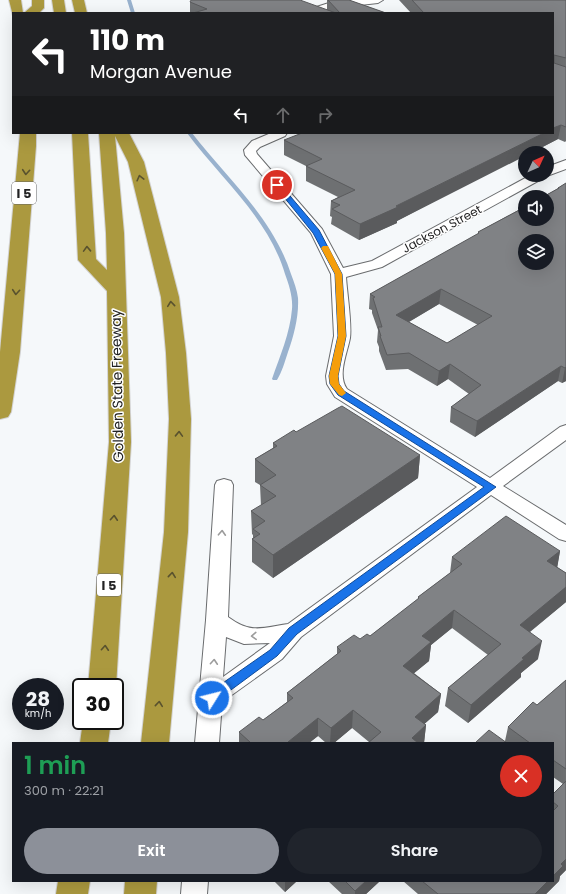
<!DOCTYPE html>
<meta charset="utf-8">
<style>
body{margin:0;font-family:Poppins,sans-serif;background:#20242c;color:#f1f3f6;height:100vh;display:flex;flex-direction:column;font-size:15px;white-space:nowrap}
*{box-sizing:border-box;margin:0}
p{font-size:13px;color:#9ea1a6}
.icon{flex:none;width:22px;height:22px;fill:none;stroke:currentColor;stroke-width:2;stroke-linecap:round;stroke-linejoin:round}
.map{position:relative;flex:1;overflow:hidden}
.drawer{position:absolute;left:12px;top:742px;width:542px;height:140px;display:flex;flex-direction:column;background:#171b24;border-radius:0px;box-shadow:0 4px 16px #0002}
.drawer>*{flex:none}
.hud{position:absolute;left:12px;top:12px;width:542px;height:122px;border-radius:0px;box-shadow:0 4px 16px #0002;background:#202124;color:#fff;overflow:hidden}
.needle{width:26px;rotate:46deg}
.tools{position:absolute;left:518px;top:146px;display:grid;gap:8px}
.tools a{display:grid;place-items:center;width:36px;height:36px;border-radius:50%;background:#171b24;box-shadow:0 4px 16px #0002;font-size:20px}
.speed{position:absolute;left:12px;top:678px;display:flex;gap:8px;font-size:20px;font-weight:700;text-align:center}
.speed>*{display:grid;place-content:center;width:52px;height:52px;border-radius:50%;background:#171b24;box-shadow:0 4px 16px #0002;line-height:1}
.speed small{font-size:10px;font-weight:400}
.speed .limit{border:2px solid #111;border-radius:6px;background:#fff;color:#111}
.pin{position:absolute;display:grid;place-items:center;width:34px;height:34px;color:#fff;margin:-17px;border:2px solid #fff;border-radius:50%;box-shadow:0 1px 4px #0007}
.me{position:absolute;width:44px;margin:-22px;rotate:54deg;stroke-linejoin:round;filter:drop-shadow(0 0 3px #0008)}
.turn{display:flex;align-items:center;gap:14px;height:84px;padding:0 12px;font-size:18px}
.turn .icon{width:52px;height:52px;stroke-width:2.5}
.turn b{display:block;font-size:28px;line-height:34px}
.lanes{display:flex;align-items:center;height:38px;padding:0 12px;background:#0003;justify-content:center;gap:20px;direction:ltr}
.lanes .off{opacity:.35}
.round{display:grid;place-items:center;flex:none;width:42px;height:42px;border-radius:21px;background:#20242c}
.head{display:flex;align-items:center;justify-content:space-between;height:68px;padding:0 12px}
h1{font-size:24px;font-weight:600;line-height:30px;color:#1e9e55}
.button{display:flex;gap:8px;margin-top:auto;padding:8px 12px}
.button a{flex:1;height:46px;border-radius:24px;background:#8c9099;color:#fff;font-size:16px;font-weight:600;line-height:46px;text-align:center}
.button a+a{background:#20242c;color:#f1f3f6}
.map>svg:first-child{display:block}
.lines{fill:none;stroke-linecap:round;stroke-linejoin:round}
.stream{fill:#99b2ce;fill-rule:evenodd}
.street-casing{stroke:#6a6c6e;stroke-width:2}
.highway-casing{stroke:#d3d3d3;stroke-width:2}
.street{fill:#fff;fill-rule:evenodd}
.highway{fill:#ab993f;fill-rule:evenodd}
.wall{fill:#6e7072;fill-rule:evenodd}
.shaded-wall{fill:#5a5b5d}
.building{fill:#808285;stroke:#5a5b5d;fill-rule:evenodd}
.oneway{stroke:#59522e}
.oneway2{stroke:#9c9c9c}
.route{fill:#1a73e8;stroke:#114b97}
.slow{fill:#f59e0b}
.labels{text-anchor:middle;stroke-width:3;stroke-linejoin:round;paint-order:stroke}
.far-street-label{font-size:12px;fill:#222223;stroke:#fff}
.shield{fill:#fff;stroke:#646465;stroke-width:1}
.shield-label{font-size:13px;font-weight:bold;fill:#222223}
.street-label{font-size:14px;fill:#222223;stroke:#fff}
</style>
<div class="map">
<svg width="566" height="894" viewBox="0 0 566 894">
<rect width="100%" height="100%" fill="#f5f8fa"/>
<g class="lines">
<path class="stream" d="M127,0H131L135,13H131Z
M187,133H192C227,178 273,218 291,274C294,282 297,290 298,298C299,316 294,335 288,352C285,361 282,372 277,380H273L272,379C280,356 290,333 292,309C293,297 289,285 285,274C268,217 221,179 187,133Z"/>
<g class="street-casing">
<path id="street" d="M350,0H383L378,3L333,8L318,13H303L304,11L332,2Z
M271,133H287L285,136L260,147L256,151L257,154L322,229L343,268L372,261L531,175H547V167L566,160V169L547,176L382,267L346,277C347,293 352,324 350,338C347,354 337,375 347,389L490,478L560,427L566,425V440L503,486L566,525V541L559,539L491,495L301,637L282,659L222,702L219,743H195L206,620L215,485L217,481L224,479L231,481L233,485L228,617C251,634 261,628 288,624L477,487L335,397L327,384L326,376L334,336L331,274L311,233L245,155L244,150L252,141ZM226,637L244,644L270,643L223,677Z
M182,881H208L207,894H181Z"/>
</g>
<g class="highway-casing">
<path id="highway" d="M9,0H21L23,13H13V16Z
M32,0H44V8L39,13H24L32,6Z
M52,0H64L66,13H54Z
M72,0H84L87,13H75Z
M20,133H36V146L20,352L11,412L8,417L0,419V352Z
M72,133H88L96,259L107,270L106,233L99,133H129L144,162L179,297L186,353L191,419L188,532L169,743H141L164,532L169,419L166,353L161,297L128,162L115,136L124,233L131,442L116,687H88L109,442L107,291L78,260Z
M83,721H111L108,743H80Z
M58,881H90L88,894H56Z
M125,881H157L156,894H124Z"/>
</g>
<use href="#street" class="street"/>
<use href="#highway" class="highway"/>
</g>
<path class="wall" d="M327,0H349L386,13H190V2L327,10Z
M399,0H566V141L565,142L558,139L531,153H525L397,221V223L359,240L331,224L332,217L330,216L331,201L338,197L306,181V166L284,155V140L553,133V13H411Z
M566,183V381L562,383L558,381L475,437L450,422L451,407L469,394L448,379L437,386L408,369L386,370L379,351V347L377,342L378,330L372,313V310L369,309L370,294L478,234V232L557,189L558,188ZM439,304L478,325L447,343L409,322Z
M296,432L420,455L418,478L273,578L252,562V539L253,538V535L252,534L251,511L261,506L260,485L255,482V459L273,448V443Z
M560,551L557,567L566,573V602L530,632L538,659L521,673V677L468,723L445,706L448,688L488,655L452,628L431,645L429,661L414,673L441,694L438,712L424,724L426,725L424,743H368L369,742L352,728L334,743H326L318,736L309,743H239V732L263,720L287,702V693L337,654V647L370,636L418,599V597L450,573L452,557Z
M566,680V870L560,876L559,881L546,894H418L403,881H553V794L563,784L553,777V743H475L505,741L508,727L537,705Z
M274,881H297L285,892Z
M328,881H380L366,894H342Z"/>
<path class="shaded-wall" d="M561,125L558,139L531,153H525V156L397,221V223L359,240L360,224L544,133H553V128Z
M441,289L439,304L395,330L396,315Z
M450,364L448,379L437,386L439,371Z
M561,366L558,381L475,437L477,421Z
M566,367V381L562,383L565,368Z
M420,455L418,478L273,578V555Z
M560,551L557,569L547,561Z
M566,587V602L516,643L520,625Z
M454,610L452,628L431,645L429,661L401,684L403,666L422,636Z
M542,641L538,659L521,673V677L468,723L471,705L522,658Z
M441,694L438,712L412,735L415,717Z
M353,710L352,728L334,743H330L331,728Z
M318,718V736L309,743H288V742Z
M426,725L424,743H411L412,738Z
M566,859V870L560,876L559,881L546,894H535L548,881H553V876L561,864Z
M285,881H297L285,892Z
M366,881H380L366,894H355V891Z"/>
<path class="building" d="M191,0H300L336,13H193L207,9L190,2Z
M328,0H349L386,13H340Z
M412,0H566V58L554,55V63L566,67V127L561,125L553,128V13H424Z
M302,133H544L396,206L398,207L360,224L332,209L340,205L331,201L355,190L306,166L322,159L284,140Z
M566,183V367L565,368L561,366L477,421L451,407L481,385L450,364L439,371L409,353L387,355L380,336H381L378,327H382L373,298L375,297L370,294L479,233L478,232L525,207V219H547V197H543L559,188H558ZM525,241H547V263H525ZM441,289L492,316L447,343L396,315Z
M342,406L420,455L273,555L252,539L260,534L253,529L265,521L251,511L276,496L260,485L276,475L255,459L277,446L273,443L294,430L296,432L338,408Z
M506,516L560,551L547,561L566,573V587L520,625L542,641L522,658L524,659L471,705L448,688L501,644L454,610L422,636L431,642L403,666L441,694L415,717L426,725L412,738L418,743H368L381,732L353,710L331,728L318,718L288,742L290,743H251L239,732L259,717L263,720L293,698L287,693L341,651L337,647L354,635L360,639L367,634L370,636L419,598L418,597L462,564L452,557Z
M566,680V769L553,760V743H530L508,727L533,702L537,705Z
M489,730L507,743H475Z
M566,781V859L561,864L563,866L553,876V811L558,806L553,802V794Z
M345,881H366L355,891Z
M422,881H548L535,894H438Z"/>
<defs><path id="oneway-chevron" d="M-2-3.5L2.5 0L-2 3.5" fill="none" stroke-width="1.6" stroke-linecap="round" stroke-linejoin="round"/></defs>
<g class="oneway">
<use href="#oneway-chevron" transform="translate(26 172) rotate(95)"/>
<use href="#oneway-chevron" transform="translate(140 178) rotate(-104)"/>
<use href="#oneway-chevron" transform="translate(87 249) rotate(-92)"/>
<use href="#oneway-chevron" transform="translate(16 292) rotate(95)"/>
<use href="#oneway-chevron" transform="translate(171 304) rotate(-96)"/>
<use href="#oneway-chevron" transform="translate(179 434) rotate(-88)"/>
<use href="#oneway-chevron" transform="translate(114 518) rotate(-86)"/>
<use href="#oneway-chevron" transform="translate(172 575) rotate(-84)"/>
<use href="#oneway-chevron" transform="translate(105 648) rotate(-86)"/>
<use href="#oneway-chevron" transform="translate(159 704) rotate(-84)"/>
</g>
<g class="oneway2">
<use href="#oneway-chevron" transform="translate(222 533) rotate(-87)"/>
<use href="#oneway-chevron" transform="translate(254 636) rotate(177)"/>
<use href="#oneway-chevron" transform="translate(214 662) rotate(-86)"/>
</g>
<path class="route" d="M275,183H279L319,230L342,274L346,336L338,376L339,384L344,391L496,487L297,634L277,656L216,701L212,702L207,701L206,698L207,694L270,650L289,628L484,487L338,395L330,384L329,376L338,336L335,274L313,233L275,186Z"/>
<path class="slow" d="M323,246H328L342,274L346,336L338,376L339,384L346,393L342,396L339,395L330,384L329,376L338,336L335,274L321,248Z"/>
<g class="labels">
<g class="far-street-label">
<text transform="translate(442 229) rotate(-28)" y="4">Jackson Street</text>
</g>
<g class="shield">
<rect x="12" y="182" width="24" height="22" rx="3"/>
<rect x="97" y="574" width="24" height="22" rx="3"/>
</g>
<g class="shield-label">
<text x="24" y="198">I 5</text>
<text x="109" y="590">I 5</text>
</g>
<g class="street-label">
<text transform="translate(117 386) rotate(-91)" y="5">Golden State Freeway</text>
</g>
</g>
</svg>
<div class="tools">
<a><svg class="needle" viewBox="-14 -14 28 28"><path d="M0-13l5 13h-10z" fill="#e53935"/><path d="M0 13l5-13h-10z" fill="#9ea1a6"/></svg></a>
<a><svg class="icon" aria-label="sound" viewBox="0 0 24 24"><path d="M4 9h4l5-4v14l-5-4H4zM17 9q2 3 0 6"/></svg></a>
<a><svg class="icon" aria-label="layers" viewBox="0 0 24 24"><path d="M12 4l9 5-9 5-9-5zM3 14l9 5 9-5"/></svg></a>
</div>
<div class="speed"><div>28<small>km/h</small></div><div class="limit">30</div></div>
<div class="pin" style="left:277px;top:185px;background:#d93025"><svg class="icon" aria-label="arrive" viewBox="0 0 24 24"><path d="M6 21V4h12l-3 4 3 4H6"/></svg></div>
<svg class="me" style="left:212px;top:698px" viewBox="-20 -20 40 40"><circle r="17" fill="#1a73e8" stroke="#fff" stroke-width="3"/><path d="M0-11L8 9 0 5-8 9z" fill="#fff"/></svg>
<div class="hud">
<div class="turn"><svg class="icon" aria-label="left" viewBox="0 0 24 24"><path d="M17 20v-9H6M10 6l-5 5 5 5"/></svg><div><b>110 m</b>Morgan Avenue</div></div>
<div class="lanes"><svg class="icon" aria-label="left" viewBox="0 0 24 24"><path d="M17 20v-9H6M10 6l-5 5 5 5"/></svg><svg class="icon off" aria-label="ahead" viewBox="0 0 24 24"><path d="M12 20V5M6 11l6-6 6 6"/></svg><svg class="icon off" aria-label="right" viewBox="0 0 24 24"><path d="M7 20v-9h11M14 6l5 5-5 5"/></svg></div>
</div>
<section class="drawer">
<div class="head"><div><h1>1 min</h1><p>300 m · 22:21</p></div><a class="round" style="background:#d93025;color:#fff"><svg class="icon" aria-label="close" viewBox="0 0 24 24"><path d="M6 6l12 12M18 6L6 18"/></svg></a></div>
<div class="button"><a>Exit</a><a>Share</a></div>
</section>
</div>
